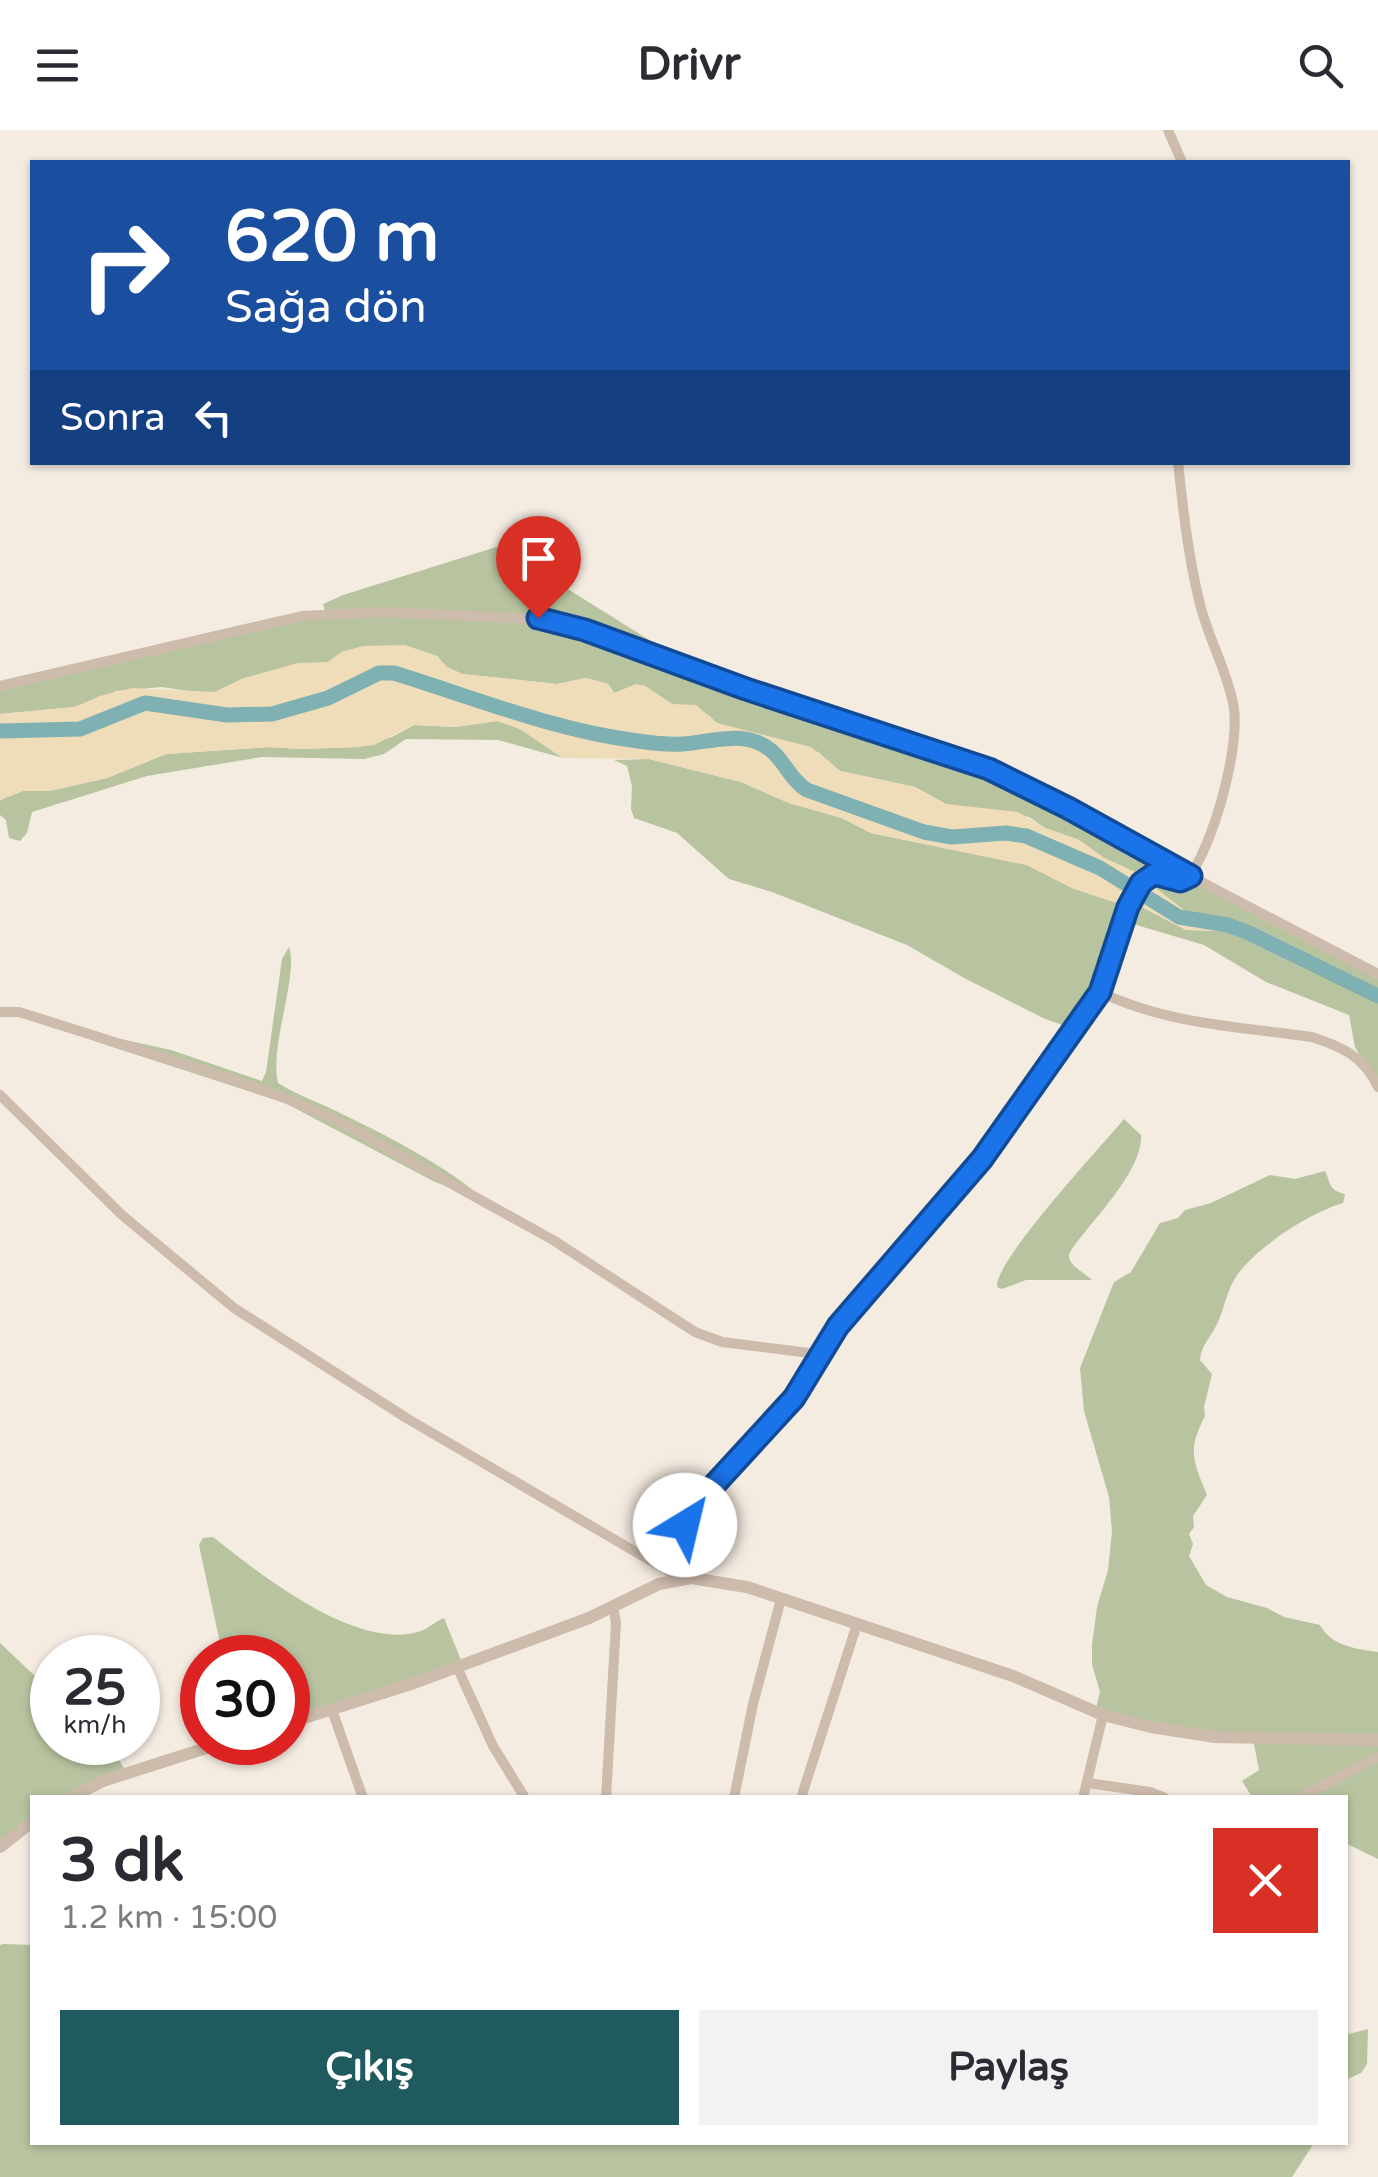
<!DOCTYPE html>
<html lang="tr">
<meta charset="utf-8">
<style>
body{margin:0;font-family:"Varela Round",sans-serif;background:#f2f2f3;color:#2b2b33;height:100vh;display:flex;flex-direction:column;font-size:38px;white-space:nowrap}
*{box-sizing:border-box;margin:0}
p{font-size:32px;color:#7c7c81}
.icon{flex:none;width:55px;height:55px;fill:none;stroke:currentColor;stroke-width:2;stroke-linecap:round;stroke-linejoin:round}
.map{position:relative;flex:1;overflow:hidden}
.side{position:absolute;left:30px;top:1665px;width:1318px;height:350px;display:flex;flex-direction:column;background:#fff;border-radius:0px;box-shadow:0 2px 8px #0004}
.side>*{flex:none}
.top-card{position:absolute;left:30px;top:30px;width:1320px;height:305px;border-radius:0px;box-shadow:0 2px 8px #0004;background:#1a4fa0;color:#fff;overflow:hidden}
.speed{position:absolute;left:30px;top:1505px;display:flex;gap:20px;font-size:50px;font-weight:700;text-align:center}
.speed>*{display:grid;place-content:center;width:130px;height:130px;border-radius:50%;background:#fff;box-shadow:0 2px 8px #0004;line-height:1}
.speed small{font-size:25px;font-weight:400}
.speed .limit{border:15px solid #d22;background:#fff;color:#111}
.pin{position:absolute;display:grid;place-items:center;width:85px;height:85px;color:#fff;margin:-102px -42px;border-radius:50% 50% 50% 0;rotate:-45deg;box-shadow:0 0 10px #0007}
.pin .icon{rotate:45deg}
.me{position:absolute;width:110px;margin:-55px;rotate:36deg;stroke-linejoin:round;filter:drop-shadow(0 0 8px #0008)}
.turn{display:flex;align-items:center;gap:35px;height:210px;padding:0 30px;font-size:45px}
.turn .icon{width:130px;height:130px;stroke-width:2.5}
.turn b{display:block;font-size:70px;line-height:85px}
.then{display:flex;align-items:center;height:95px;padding:0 30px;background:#0003;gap:20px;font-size:38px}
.round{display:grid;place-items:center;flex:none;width:105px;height:105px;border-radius:0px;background:#f2f2f3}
.headline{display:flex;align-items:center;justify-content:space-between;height:170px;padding:0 30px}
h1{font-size:60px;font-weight:700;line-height:75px}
.button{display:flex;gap:20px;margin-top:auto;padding:20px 30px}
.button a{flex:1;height:115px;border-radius:0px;background:#1f5a5e;color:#fff;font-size:40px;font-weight:700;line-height:115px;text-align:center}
.button a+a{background:#f2f2f3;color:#2b2b33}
header{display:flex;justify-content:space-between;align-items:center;height:130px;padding:0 30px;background:#fff;font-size:45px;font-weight:700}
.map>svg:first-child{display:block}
.green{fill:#b8c4a0}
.sand{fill:#efdcb8}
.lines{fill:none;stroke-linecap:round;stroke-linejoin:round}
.river{stroke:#7fb0b2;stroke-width:15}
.minor{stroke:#cdbbac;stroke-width:10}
.tertiary{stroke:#cdbbac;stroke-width:12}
.route-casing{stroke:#114b97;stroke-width:25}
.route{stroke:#1a73e8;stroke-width:18}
</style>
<header><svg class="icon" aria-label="menu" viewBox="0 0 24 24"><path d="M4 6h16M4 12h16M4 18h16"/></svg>Drivr<svg class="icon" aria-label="search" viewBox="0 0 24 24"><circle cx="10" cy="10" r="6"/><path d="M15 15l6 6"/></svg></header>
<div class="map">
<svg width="1378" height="2047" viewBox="0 0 1378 2047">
<rect width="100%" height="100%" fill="#f4ebe1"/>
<path class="green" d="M522,409L534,438L699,541L989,639L1378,844V957L1355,917L1349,885L1266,852L1204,815L1123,791L1110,838L1073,899L1043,888L966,849L907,815L772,762L729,749L677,703L634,688L631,679L632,656L627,636L614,630L649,629L741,652L789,673L842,688L871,703L1027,735L1072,758L1117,773L1140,776L1186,800L1224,801L1229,793L1228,790L1190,785L1135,742L1104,728L1079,710L1045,698L1029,687L946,674L915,657L840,641L818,622L717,593L708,585L672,574L645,556L614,563L608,554L586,548L557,554L462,544L447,537L437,526L364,516L342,522L328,532L244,548L215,562L200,563L162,557L117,561L75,577L0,584V556L326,484L323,474L343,465Z
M497,591L520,599L563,628L498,610L406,609L384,624L364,629L262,627L147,646L32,682L27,703L20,711L9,708L6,690L0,685V670L23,661H49L107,648L166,624L269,617L301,619L357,617L392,607L414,595L455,597Z
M289,817C299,844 269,917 278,953C298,966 321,973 342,984C384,1004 452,1039 484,1070L435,1052L285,973L100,913L87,906L88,902L171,920L262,951L266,942L282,829Z
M1124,989L1141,1005C1144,1047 1068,1113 1069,1127C1070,1136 1086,1144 1092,1150H1026L1002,1159L997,1157C994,1131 1102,1016 1124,989Z
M1325,1041C1331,1053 1328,1060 1345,1064L1343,1073C1311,1082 1251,1120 1234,1150C1226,1164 1224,1180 1217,1194C1211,1207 1201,1215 1200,1230L1212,1244L1204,1277L1205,1286C1187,1321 1193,1330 1207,1365L1193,1386L1194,1397L1189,1404L1193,1414L1189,1426L1206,1455L1227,1467L1267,1478L1284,1487L1320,1495C1331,1516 1357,1519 1378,1522V1729L1345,1713V1668L1252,1667L1242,1651L1259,1640L1253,1609L1095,1582L1100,1562L1092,1534V1515L1097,1477L1108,1440L1112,1401L1109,1367L1084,1281L1080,1238L1114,1152L1131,1142L1160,1093L1178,1088L1185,1080L1211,1073L1270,1045L1295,1049Z
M213,1407C260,1444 354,1520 418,1502C428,1499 436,1491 444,1488L463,1535L288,1593V1528L223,1527L199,1415L203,1408Z
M0,1513L52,1562V1612L108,1613L127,1643L70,1667L32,1668V1692L0,1717Z
M3,1814L32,1815V2012L1314,2013L1292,2047H0V1815Z
M1368,1899L1367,1934L1361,1943L1345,1950V1905Z"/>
<path class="sand" d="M405,515L437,526L447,537L462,544L557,554L586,548L608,554L614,563L636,554L645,556L672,574L696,575L717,593L811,617L840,641L915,657L946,674L1018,682L1045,698L1079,710L1104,728L1135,742L1190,785L1228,790V797L1225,801L1186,800L1140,776L1117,773L1072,758L1027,735L871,703L842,688L789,673L741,652L649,629L563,628L520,599L497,591L455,597L414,595L374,615L357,617L301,619L269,617L166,624L107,648L49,661H23L0,670V584L75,577L100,566L132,558L215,562L244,548L298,533L328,532L342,522L364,516Z"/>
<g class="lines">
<path class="river" d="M0,601L80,599L145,573L227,585L272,584L328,568L379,543H394C475,568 553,600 638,611C652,613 669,615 683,614C708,612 736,603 759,613C783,623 787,648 807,660L924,702L952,707L1006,703L1026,706L1100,738L1179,787L1228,795L1249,803L1378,866"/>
<path class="minor" d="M1168,0L1182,32
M0,556L302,486L381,482L538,489L585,500L746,559L989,639L1068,678L1211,757L1378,844
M1100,862C1166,894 1241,897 1312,907C1343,917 1364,927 1378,957
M0,882H19L206,941L285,968L340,992L553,1110L695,1202L722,1212L817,1224
M0,965L122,1085L234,1178L408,1289L682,1449
M662,1436L704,1366L794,1268L817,1224L838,1196L982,1029L1100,862L1128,777L1141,753L1154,744L1187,750C1213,717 1242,614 1233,573C1226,538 1207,506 1199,470C1188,425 1183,379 1178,332
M457,1537L493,1616L525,1668
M332,1580L363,1668
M1088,1653L1150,1662L1165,1668
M606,1668L616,1493L613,1476
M734,1668L753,1574L781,1469
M801,1668L857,1494
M1083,1668L1103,1585
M1298,1668L1378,1627"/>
<path class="tertiary" d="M288,1593L411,1554L589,1488L659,1454L691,1448L747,1457L1013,1546L1103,1585L1151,1597L1215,1607L1378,1610
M70,1668L103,1651L225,1612
M0,1717L32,1692"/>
</g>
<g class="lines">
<g class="route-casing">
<path id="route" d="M538,488L585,500L746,559L989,639L1068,678L1191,746L1180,751L1154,744L1141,753L1128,777L1100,862L982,1029L838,1196L794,1268L704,1366L685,1395"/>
</g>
<use href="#route" class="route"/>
</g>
</svg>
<div class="speed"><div>25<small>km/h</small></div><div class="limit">30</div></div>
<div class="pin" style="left:538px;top:488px;background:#d93025"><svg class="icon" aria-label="arrive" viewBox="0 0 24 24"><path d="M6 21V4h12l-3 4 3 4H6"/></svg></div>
<svg class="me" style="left:685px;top:1395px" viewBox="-20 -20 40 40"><circle r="19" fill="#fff"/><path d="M0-13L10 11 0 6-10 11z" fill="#1a73e8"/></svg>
<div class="top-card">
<div class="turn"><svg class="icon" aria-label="right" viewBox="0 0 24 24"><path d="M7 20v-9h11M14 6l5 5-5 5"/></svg><div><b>620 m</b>Sağa dön</div></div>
<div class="then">Sonra<svg class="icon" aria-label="left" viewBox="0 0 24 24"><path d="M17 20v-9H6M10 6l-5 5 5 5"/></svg></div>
</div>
<section class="side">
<div class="headline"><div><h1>3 dk</h1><p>1.2 km · 15:00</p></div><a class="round" style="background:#d93025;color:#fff"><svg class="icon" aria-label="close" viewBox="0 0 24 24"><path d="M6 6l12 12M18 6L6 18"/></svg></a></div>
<div class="button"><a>Çıkış</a><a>Paylaş</a></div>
</section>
</div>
